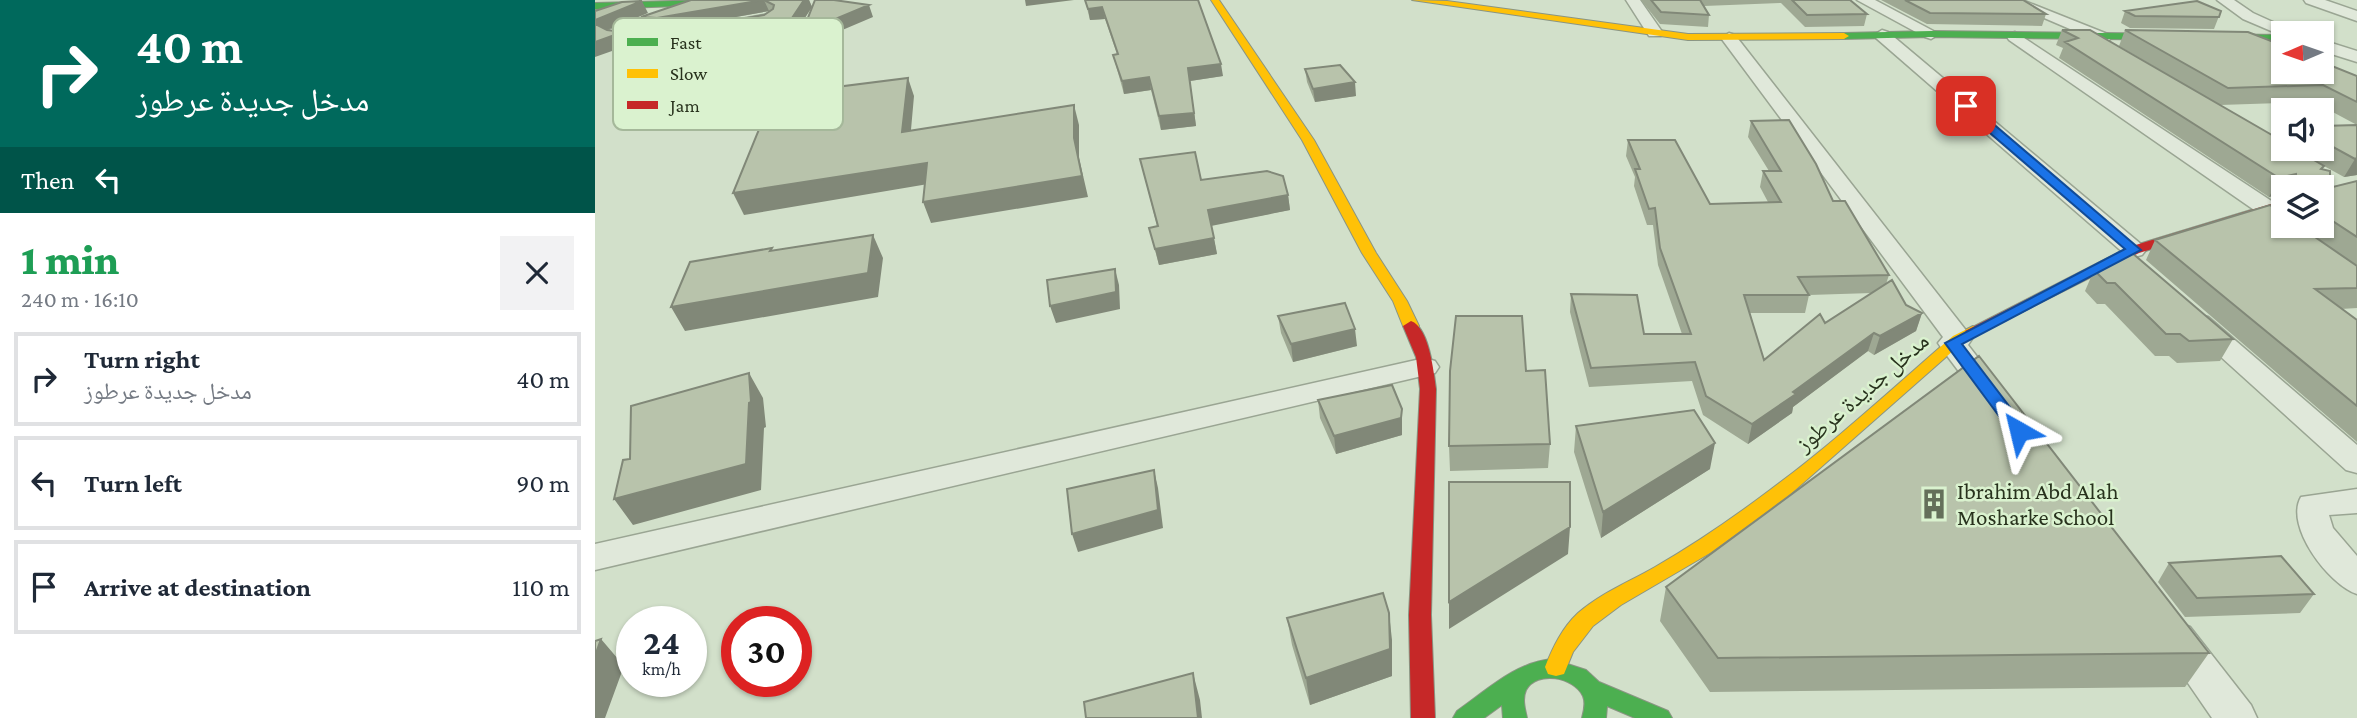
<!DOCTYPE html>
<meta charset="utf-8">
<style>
body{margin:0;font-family:"Crimson Pro","Noto Naskh Arabic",serif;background:#f2f2f3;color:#1f2937;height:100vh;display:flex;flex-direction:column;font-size:26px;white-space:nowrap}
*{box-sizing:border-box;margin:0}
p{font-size:23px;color:#747a83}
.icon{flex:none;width:38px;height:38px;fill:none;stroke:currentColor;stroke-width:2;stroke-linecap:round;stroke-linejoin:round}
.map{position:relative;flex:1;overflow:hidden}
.sheet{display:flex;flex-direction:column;background:#fff;width:595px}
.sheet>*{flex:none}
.banner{background:#00695c;color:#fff;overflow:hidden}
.needle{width:46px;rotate:268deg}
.fabs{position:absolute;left:1676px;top:21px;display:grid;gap:14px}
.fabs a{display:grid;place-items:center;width:63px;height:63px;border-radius:0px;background:#fff;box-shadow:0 2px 5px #0004;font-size:35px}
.speed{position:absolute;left:21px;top:606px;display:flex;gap:14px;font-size:35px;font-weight:700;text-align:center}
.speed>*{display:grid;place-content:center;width:91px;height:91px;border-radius:50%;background:#fff;box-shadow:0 2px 5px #0004;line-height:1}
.speed small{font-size:18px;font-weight:400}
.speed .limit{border:10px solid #d22;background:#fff;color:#111}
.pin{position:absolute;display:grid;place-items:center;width:60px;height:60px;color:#fff;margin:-30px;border-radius:14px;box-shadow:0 4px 10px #0006}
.me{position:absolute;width:77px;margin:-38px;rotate:323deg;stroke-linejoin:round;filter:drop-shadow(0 0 5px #0008)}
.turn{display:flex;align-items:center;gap:24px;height:147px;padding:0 21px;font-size:32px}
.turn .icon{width:91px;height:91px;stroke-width:2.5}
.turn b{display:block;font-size:49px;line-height:60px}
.then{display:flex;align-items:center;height:66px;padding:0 21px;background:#0003;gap:14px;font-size:26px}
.round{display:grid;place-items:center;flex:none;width:74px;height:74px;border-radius:0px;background:#f2f2f3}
.head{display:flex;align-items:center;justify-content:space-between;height:119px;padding:0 21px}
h1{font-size:42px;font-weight:800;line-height:52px;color:#1e9e55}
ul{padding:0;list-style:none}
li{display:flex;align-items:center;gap:21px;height:94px;margin:0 14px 10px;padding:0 7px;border:4px solid #e0e1e3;border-radius:0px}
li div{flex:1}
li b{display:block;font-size:26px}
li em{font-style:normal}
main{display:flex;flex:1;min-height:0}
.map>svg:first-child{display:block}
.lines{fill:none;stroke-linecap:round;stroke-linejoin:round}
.street-casing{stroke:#9aa593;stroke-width:3}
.fast-casing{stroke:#8a9583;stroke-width:2}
.slow-casing{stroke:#8a9583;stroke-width:2}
.jam-casing{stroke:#8a9583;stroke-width:2}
.street{fill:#e0e8da;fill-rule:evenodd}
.fast{fill:#4caf50;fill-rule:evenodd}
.slow{fill:#ffc107;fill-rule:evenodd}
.jam{fill:#c62828;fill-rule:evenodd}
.wall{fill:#9ea893;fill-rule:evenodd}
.shaded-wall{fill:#818878}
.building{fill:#b8c3ab;stroke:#818878;stroke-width:2}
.route{fill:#1a73e8;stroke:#114b97;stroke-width:2}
.labels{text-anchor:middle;stroke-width:5;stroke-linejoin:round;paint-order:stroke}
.street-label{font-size:23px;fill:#28321d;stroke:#daf2cf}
.poi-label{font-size:23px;fill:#28321d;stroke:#daf2cf;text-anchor:start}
.key{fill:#daf2cf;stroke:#a5b89a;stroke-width:2}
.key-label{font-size:19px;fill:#28321d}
</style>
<main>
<section class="sheet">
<div class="banner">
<div class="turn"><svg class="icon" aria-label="right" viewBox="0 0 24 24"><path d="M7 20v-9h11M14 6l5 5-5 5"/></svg><div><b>40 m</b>مدخل جديدة عرطوز</div></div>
<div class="then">Then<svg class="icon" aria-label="left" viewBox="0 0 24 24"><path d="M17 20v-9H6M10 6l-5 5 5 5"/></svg></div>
</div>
<div class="head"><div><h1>1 min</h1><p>240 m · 16:10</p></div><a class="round"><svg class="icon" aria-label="close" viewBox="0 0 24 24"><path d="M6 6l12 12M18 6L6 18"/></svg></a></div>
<ul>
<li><svg class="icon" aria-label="right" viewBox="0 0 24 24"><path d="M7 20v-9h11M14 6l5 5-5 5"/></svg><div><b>Turn right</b><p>مدخل جديدة عرطوز</p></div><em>40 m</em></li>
<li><svg class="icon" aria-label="left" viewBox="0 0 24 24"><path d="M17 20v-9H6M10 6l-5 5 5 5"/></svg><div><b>Turn left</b></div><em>90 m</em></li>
<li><svg class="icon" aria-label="arrive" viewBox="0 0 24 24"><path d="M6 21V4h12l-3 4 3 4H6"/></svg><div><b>Arrive at destination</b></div><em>110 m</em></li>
</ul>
</section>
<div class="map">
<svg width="1762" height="718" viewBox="0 0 1762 718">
<rect width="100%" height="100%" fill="#d2e0ca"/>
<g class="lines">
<g class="street-casing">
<path id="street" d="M1031,0H1045L1068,33L1066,36H1054Z
M1262,0H1280L1344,34L1336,39L1330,37Z
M1407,0H1427L1515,35L1517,38L1509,43L1503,41Z
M1622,0H1639L1658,13L1702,33H1689L1688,36L1648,19Z
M1709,0H1730L1762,11V21L1711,3Z
M169,15L174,17L177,20L174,23C145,31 28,55 8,34L16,29L68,33Z
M1287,30L1293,32L1547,245L1551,250L1547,255L1539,257L1531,255L1281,38L1279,35Z
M1420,32L1681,204L1684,209L1681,214H1665L1414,40L1412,37L1414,34Z
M1134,33L1140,35L1373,333L1377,339L1373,345L1411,394L1406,401L1396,403L1386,401L1347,349L1343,343L1348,337L1126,38Z
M1727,40L1762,51V62L1727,51Z
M1604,315L1613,317L1762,445V473L1751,470L1595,329L1591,323L1595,317Z
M830,358L840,361L844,367L840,373L0,570V544Z
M1762,489V513L1734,515L1738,528L1762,556V594C1734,585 1689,526 1706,497Z
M1581,622L1595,627L1656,705L1662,718H1617L1562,638L1567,627Z"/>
</g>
<g class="fast-casing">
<path id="fast" d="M117,0H204L200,2L0,9V3Z
M1336,31L1689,35V41L1336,37L1249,39L1244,36L1249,33Z
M957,659L991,670L1004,682L1073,711L1077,718H1040L1012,706L1011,718H987C989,711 991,703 988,696C979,677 942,670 931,690C927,699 930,709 932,718H908L907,705L889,718H858L862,711C891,691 921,662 957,659Z"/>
</g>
<g class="slow-casing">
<path id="slow" d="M616,0H624L719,140L781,253L812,301L824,326L821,329H811L808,326L798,301L767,253L707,140Z
M817,0L852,1L1093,34L1249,33L1254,36L1249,39L1093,40Z
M1378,326L1386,331L1368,342L1191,498L1115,553L1026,605L998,626L978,652L969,674L961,676L953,674L950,667C958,647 967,628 983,613C1006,593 1034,582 1060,567C1100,544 1138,518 1175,490C1239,443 1298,388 1358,336Z"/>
</g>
<g class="jam-casing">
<path id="jam" d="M1689,200V208L1544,253L1383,334L1378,336L1370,331L1534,247Z
M816,321C834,327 839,373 841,389L836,615L840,718H816L814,615L825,389L821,357L808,326Z"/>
</g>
<use href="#street" class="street"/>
<use href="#fast" class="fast"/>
<use href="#slow" class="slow"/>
<use href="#jam" class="jam"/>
</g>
<path class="wall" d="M96,0H214L217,7L194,42L134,34L129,22L169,15L174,12V11L68,30L52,29L46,17Z
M490,0L628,76L595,81L601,126L566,130L556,90L529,94L518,55L522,54L510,19L495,20Z
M1046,0H1255L1272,14L1269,26L1210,27L1186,3L1109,6L1114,15L1113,27L1065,24Z
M1286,0H1428L1451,14L1447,26L1332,24Z
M1530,11H1626L1619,29L1535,28L1526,23Z
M1467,30L1689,149H1727V126L1762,125V175L1749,177L1729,166L1727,169L1735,184L1738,187L1762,181V266L1705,226H1727V187H1689V193L1674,197L1464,58L1468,48L1461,45Z
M1530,30L1762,76V125L1719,102L1625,105L1524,46Z
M56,32L98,40L74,49L43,45L37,33Z
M710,69L761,96L720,102L712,82Z
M1156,121L1238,201L1294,275L1291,284L1311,305L1327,313L1321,331L1279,355L1273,351L1198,407L1197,413L1153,444L1108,415L1097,381L994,387L975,312L976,294L1049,334H1087L1063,265L1058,225H1052L1039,186L1040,177L1031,156L1033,140L1115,204L1173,202L1165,187L1168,171H1174L1153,137ZM1277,293L1230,323L1169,360L1155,313H1210L1214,295Z
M545,159L606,180L693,195L695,210L616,225L622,254L564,265L554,228L562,226Z
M1560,240L1762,266V308L1746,309L1762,320V442L1551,260Z
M1499,270L1638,339L1625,361L1582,363L1574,356H1560L1510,304H1502L1490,291Z
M683,316L762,346L698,362L686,333Z
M931,371L955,444L953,468L855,471L854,446Z
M723,400L807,409V435L741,454L725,418Z
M981,426L1115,469L1006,538L979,452Z
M1574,563L1719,594L1705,613L1590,617L1563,582Z
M1071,587L1614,653L1590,687L1115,692L1065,621Z
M692,618L797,640V676L715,705L697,645Z"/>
<path class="shaded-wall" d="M169,0L174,11L68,30L62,18Z
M209,0H214L217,7L194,42L189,30Z
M430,0H479L431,6Z
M47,1L53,13L7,32L0,24V20Z
M274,5L278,17L212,45L207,33Z
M507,7L510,19L495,20L493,9Z
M92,28L98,40L74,49L68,37Z
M28,32L34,45L0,57V42Z
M626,64L628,76L595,81L601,126L566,130L564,116L593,68Z
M554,77L556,90L529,94L527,81Z
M313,78L319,96L314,152L307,132Z
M760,82L761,96L720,102L718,89Z
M479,105L484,125V158L493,197L336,223L328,202L479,138Z
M1762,158V175L1749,177L1760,159Z
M332,163L339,183L149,215L138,193Z
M1701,174L1694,187H1689V193L1674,197L1684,178Z
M693,195L695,210L616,226L613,210Z
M278,235L288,258L283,297L90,331L76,307Z
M619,238L622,254L564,265L560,249Z
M520,269L524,285L525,309L461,323L455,306Z
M1327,313L1321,331L1279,355L1285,336Z
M760,329L762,346L698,362L696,344Z
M1279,333L1273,351L1198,407L1197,413L1153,444L1157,424L1198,392Z
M154,373L168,398L171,427L169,428L166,490L38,525L19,499Z
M807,409V435L741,454L739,436Z
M1120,443L1115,469L1006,538L1008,512Z
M559,470L563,488L568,528L483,552L477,534Z
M975,527L973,554L854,629V602Z
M794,613L797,640V676L715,705L711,678Z
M6,639L29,666L10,718H0V656Z
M598,673L605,700L607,718H603Z"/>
<path class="building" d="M96,0H168L62,18L46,17Z
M169,0H209L189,30L129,22L169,15L178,9L179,5Z
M220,0H239L274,5L207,33Z
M490,0H603L626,64L593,68L599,113L564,116L554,77L527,81L518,55L523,54L507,7L493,9Z
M1056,0H1105L1114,15L1066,12Z
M1197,0H1255L1272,14L1212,15Z
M1310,0H1428L1451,14L1335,13Z
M47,1L0,20V24L12,30L28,32L0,42V11L27,2Z
M1602,1L1626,11L1624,17L1540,16L1530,11Z
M1467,30H1495L1689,142V149H1700L1729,166L1726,169L1735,171V184L1738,187L1762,181V237L1727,214V187H1702L1701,174L1684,178L1470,42L1483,38Z
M1530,30L1653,32L1689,46V72H1727V62L1762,76V102L1728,85L1633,88Z
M745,65L760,82L718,89L710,69Z
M313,78L307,132L479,105V138L487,176L328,202L332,163L138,193L178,95Z
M1194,120L1221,164L1238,201H1250L1294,275L1203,277L1214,295H1149L1169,360L1225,314L1230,323L1297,280L1311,305L1327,313L1285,336L1279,333L1198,392L1201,394L1157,424L1111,396L1100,362L996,368L976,294L1042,295L1049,334H1096L1065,248L1060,208L1054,209L1040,169H1045L1033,140H1080L1115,204L1186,202L1168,171H1186L1156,121Z
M1762,125V158L1760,159L1727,141V126Z
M600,152L606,180L672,171L688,176L693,195L613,210L619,238L560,249L554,228L563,226L545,159Z
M1675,205L1689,215V226H1704L1762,266V288L1720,289L1762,320V406L1560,240Z
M278,235L273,273L76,307L95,262L177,248L175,251Z
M1536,252L1638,339L1594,341L1585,334H1571L1520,283H1512L1499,270Z
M520,269L521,292L455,306L452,280Z
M750,303L760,329L696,344L683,316Z
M861,316H927L931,371L950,370L955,444L854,446L855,371Z
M1384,356L1614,653L1123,658L1071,587Z
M154,373L156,402L154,403L151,464L19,499L28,460L35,459L36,406Z
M797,385L807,409L806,418L739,436L723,400Z
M1099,410L1120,443L1008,512L981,426Z
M559,470L563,510L477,534L472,489Z
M854,482H975V527L854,602Z
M1686,556L1719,594L1602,598L1574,563Z
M788,593L794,613L795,649L711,678L692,618Z
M6,639L0,656V641Z
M598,673L603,718H491L489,702Z"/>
<path class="route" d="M1367,104H1375L1546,250L1367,344L1433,431L1424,437L1418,435L1350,343L1530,249L1367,109Z"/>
<defs>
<g id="building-bare" transform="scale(2.415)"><path d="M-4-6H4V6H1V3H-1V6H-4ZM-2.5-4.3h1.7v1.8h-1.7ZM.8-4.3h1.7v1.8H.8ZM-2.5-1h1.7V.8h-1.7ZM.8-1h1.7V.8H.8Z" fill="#646f5a" stroke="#daf2cf" stroke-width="2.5" paint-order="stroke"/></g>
</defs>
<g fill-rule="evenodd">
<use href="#building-bare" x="1339" y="504"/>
</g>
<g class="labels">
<g class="street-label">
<text transform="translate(1267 392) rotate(-41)" y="8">مدخل جديدة عرطوز</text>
</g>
<g class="poi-label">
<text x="1362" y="499">Ibrahim Abd Alah<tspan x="1362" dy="26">Mosharke School</tspan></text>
</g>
</g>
<rect x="18" y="18" width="230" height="112" rx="10" class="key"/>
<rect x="32" y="38" width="31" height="8" fill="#4caf50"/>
<rect x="32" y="69" width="31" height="9" fill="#ffc107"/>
<rect x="32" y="101" width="31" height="8" fill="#c62828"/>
<g class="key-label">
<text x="75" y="49">Fast</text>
<text x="75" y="80">Slow</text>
<text x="75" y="112">Jam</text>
</g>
</svg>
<div class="fabs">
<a><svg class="needle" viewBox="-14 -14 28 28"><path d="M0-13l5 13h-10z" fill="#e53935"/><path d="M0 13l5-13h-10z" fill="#747a83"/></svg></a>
<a><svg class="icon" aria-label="sound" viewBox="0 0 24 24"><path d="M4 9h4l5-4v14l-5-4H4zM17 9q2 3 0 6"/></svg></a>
<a><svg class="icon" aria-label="layers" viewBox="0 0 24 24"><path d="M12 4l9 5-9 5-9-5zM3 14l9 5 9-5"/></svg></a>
</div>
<div class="speed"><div>24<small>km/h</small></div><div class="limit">30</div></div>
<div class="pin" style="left:1371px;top:106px;background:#d93025"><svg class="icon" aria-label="arrive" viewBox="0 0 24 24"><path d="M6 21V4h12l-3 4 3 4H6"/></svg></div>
<svg class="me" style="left:1424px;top:431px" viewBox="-20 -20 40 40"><path d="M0-17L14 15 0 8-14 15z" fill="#1a73e8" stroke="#fff" stroke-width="4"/></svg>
</div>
</main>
